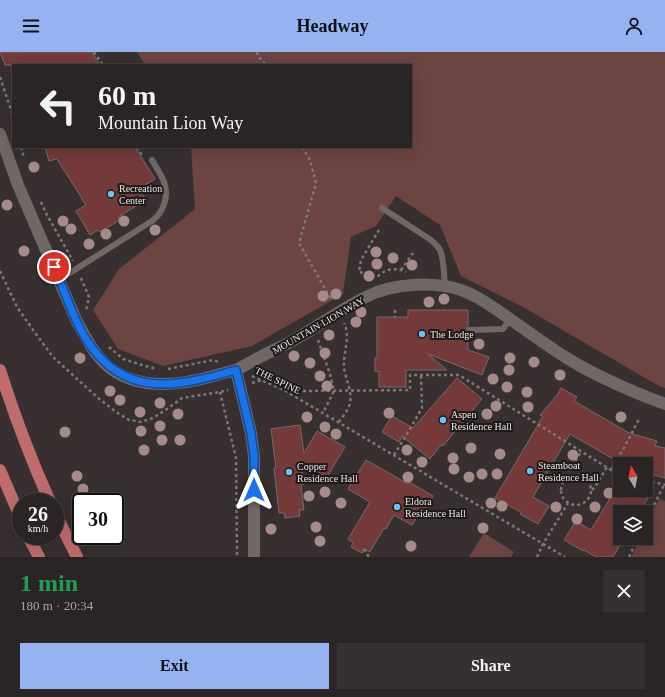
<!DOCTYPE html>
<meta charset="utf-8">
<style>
body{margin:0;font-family:"Times New Roman",serif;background:#363031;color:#f1f3f6;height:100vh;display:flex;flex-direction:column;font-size:15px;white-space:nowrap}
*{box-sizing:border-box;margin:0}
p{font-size:13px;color:#a5a4a6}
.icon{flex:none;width:22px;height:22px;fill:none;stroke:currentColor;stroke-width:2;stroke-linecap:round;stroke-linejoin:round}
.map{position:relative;height:505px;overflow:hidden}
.drawer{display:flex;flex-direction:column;background:#2a2424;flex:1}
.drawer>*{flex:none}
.banner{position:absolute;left:12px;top:12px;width:400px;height:84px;border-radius:0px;box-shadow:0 4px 16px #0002,0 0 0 1px #464141;background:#2a2424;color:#f1f3f6;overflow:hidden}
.needle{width:26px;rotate:350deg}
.tools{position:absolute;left:613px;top:405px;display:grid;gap:8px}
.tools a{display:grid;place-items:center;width:40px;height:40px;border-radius:0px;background:#2a2424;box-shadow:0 4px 16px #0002,0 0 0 1px #464141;font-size:20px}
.speed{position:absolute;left:12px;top:441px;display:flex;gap:8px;font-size:20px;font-weight:700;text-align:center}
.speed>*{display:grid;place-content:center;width:52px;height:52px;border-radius:50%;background:#2a2424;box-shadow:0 4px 16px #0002,0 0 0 1px #464141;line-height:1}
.speed small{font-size:10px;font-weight:400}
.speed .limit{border:2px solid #111;border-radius:6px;background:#fff;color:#111}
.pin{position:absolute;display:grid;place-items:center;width:34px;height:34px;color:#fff;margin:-17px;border:2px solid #fff;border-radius:50%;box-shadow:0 1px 4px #0007}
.me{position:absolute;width:44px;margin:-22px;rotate:0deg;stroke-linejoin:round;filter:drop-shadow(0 0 3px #0008)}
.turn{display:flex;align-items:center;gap:14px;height:84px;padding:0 20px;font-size:18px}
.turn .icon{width:52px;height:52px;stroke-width:2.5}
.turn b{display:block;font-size:28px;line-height:34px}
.round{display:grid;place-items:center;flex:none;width:42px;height:42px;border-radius:0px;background:#363031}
.overview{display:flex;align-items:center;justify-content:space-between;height:68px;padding:0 20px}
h1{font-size:24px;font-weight:700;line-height:30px;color:#1e9e55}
.button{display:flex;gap:8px;margin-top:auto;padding:8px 20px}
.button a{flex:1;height:46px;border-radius:0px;background:#95b2f1;color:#111;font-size:16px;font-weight:700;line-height:46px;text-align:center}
.button a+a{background:#363031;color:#f1f3f6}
header{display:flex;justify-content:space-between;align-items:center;height:52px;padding:0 20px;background:#95b2f1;color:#111;font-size:18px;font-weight:700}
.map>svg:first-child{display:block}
.green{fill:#6c4442}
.building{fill:#743a39;stroke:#736b6a}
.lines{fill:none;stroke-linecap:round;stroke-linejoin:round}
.path{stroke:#7e7777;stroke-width:2.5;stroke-dasharray:3 3;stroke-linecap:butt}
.lane{stroke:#706867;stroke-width:6}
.street{stroke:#706867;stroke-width:12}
.primary{stroke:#be6c6c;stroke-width:12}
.tree{fill:#a58c8a}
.route-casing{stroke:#114b97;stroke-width:10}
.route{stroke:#1a73e8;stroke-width:7}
.poi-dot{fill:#69c3f1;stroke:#1d1919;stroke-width:1.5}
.labels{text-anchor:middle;stroke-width:4;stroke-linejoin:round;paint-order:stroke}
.poi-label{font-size:10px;fill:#e9e5e4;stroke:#1d1919;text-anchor:start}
.street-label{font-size:10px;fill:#e9e5e4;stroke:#1d1919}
</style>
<header><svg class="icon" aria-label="menu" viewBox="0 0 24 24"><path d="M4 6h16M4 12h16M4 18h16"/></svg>Headway<svg class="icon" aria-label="person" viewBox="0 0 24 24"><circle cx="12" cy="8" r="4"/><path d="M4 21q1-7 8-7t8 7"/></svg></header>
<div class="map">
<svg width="665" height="505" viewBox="0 0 665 505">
<rect width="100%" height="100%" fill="#383030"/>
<path class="green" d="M137,0H665V336L659,334L523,255L461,224L440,173L396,144L376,174L351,185L343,242L252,294L163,314L118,297L93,258L119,217L195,157L191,95H411V13H145Z
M659,447L665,449V505H631L641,486H646V475Z
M484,481L514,500L511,505H469Z"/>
<path class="building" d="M0,0H92L100,13H5Z
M45,95H135L155,127L139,137L146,148L118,165L120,168L100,180L98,178L90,183L76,159L86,153L57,107L49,109Z
M408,258H468V274L466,278V280L468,282V298L489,305L482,323L428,302L447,318H406V335H379V319L375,320V306H377V265H408Z
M457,326L482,347L443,394L441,393L430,407L402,384L399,390L382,380L392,364L413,376Z
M561,336L577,345L574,349L629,381L657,389L655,394L665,396V426L646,421V412H622L570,382L533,445L549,454L538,472L520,462L521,460L495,446L543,364L540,363L558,342Z
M300,373L304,401L317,379L345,395L327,425L301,410L304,432L301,433L304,458H299L300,464L285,466L284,461H279L274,416H276L271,377Z
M366,408L408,432L409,430L433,444L422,464L419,462L412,473L394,463L386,477L384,476L370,500L364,497L362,501L351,495L353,491L348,487L370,450L348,437Z
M615,438H640L649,444L640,460H620V486H624L613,505H596L584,498L583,499L564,488L576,469L591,478Z"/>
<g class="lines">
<path class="path" d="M94,0L103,13
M257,0L258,4L266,13
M0,25L13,64
M21,95L24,106
M137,95L142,103
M302,95L310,108L316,131L299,191L332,249
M41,150L47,163L73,209
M379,178L361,208L359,220L378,224C386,217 395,215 406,220
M401,218L413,201
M0,219L17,255L33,278L53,305L97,345L116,360L129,368L141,370L153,366L167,357L182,346L220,340L228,338
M81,226L89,245L86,259
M395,258V265
M318,288L330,322L334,339L323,361
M109,295L123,307L142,313L157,317
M168,317L213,308L218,310
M252,324L284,338L565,505
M252,331L262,328
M285,338L303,339L410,338V323H459L611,418L620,421
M220,340L236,406L237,505
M339,370C342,365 347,360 349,354C354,342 345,327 344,315C343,300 351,285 344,271
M394,403L410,377L422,356L421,323
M611,418L625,394L639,367
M561 438a15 15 0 1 1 30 0a15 15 0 1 1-30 0Z
M568,425L569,419L581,400
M646,428L665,433
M592,438L595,435L607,415
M646,469L664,433
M364,497L369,505
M537,505L543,492L568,451
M629,505L638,486"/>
<path class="lane" d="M382,156L431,188C434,191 438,194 440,198C444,207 444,224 445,234
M59,228L76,217L152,169C164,160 169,144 164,130C161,122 156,115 152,108
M470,278L503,277L510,267"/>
<path class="street" d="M0,82L18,133L77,270C86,286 95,304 110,316C140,339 183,333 217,323C223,321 230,320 236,318C244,314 252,309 260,305C273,298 286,293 299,285C325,270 349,251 377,240C398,233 423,231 444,234C472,237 498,259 520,274C537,286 553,298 570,308C600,326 633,340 665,352
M236,318L251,381L254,404V505"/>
<path class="primary" d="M0,318C14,363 31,407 50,450
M0,418L21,467
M55,461L77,505
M28,484L39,505"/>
</g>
<g class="tree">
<circle cx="34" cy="115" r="5.5"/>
<circle cx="7" cy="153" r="5.5"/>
<circle cx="63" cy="169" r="5.5"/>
<circle cx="124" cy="169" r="5.5"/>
<circle cx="71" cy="177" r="5.5"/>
<circle cx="155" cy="178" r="5.5"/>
<circle cx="106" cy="182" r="5.5"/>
<circle cx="89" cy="192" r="5.5"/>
<circle cx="24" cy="199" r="5.5"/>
<circle cx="376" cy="200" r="5.5"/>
<circle cx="393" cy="206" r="5.5"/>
<circle cx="377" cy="212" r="5.5"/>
<circle cx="412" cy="213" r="5.5"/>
<circle cx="369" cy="224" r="5.5"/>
<circle cx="336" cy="242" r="5.5"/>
<circle cx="323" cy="244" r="5.5"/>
<circle cx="444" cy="247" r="5.5"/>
<circle cx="429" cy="250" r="5.5"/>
<circle cx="361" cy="260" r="5.5"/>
<circle cx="356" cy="270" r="5.5"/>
<circle cx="329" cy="283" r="5.5"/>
<circle cx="479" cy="292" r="5.5"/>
<circle cx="325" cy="301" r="5.5"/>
<circle cx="294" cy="304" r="5.5"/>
<circle cx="80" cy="306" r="5.5"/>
<circle cx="510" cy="306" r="5.5"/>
<circle cx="534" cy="310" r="5.5"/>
<circle cx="310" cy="311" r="5.5"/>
<circle cx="509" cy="318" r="5.5"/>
<circle cx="560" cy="323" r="5.5"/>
<circle cx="320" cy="324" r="5.5"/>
<circle cx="493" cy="327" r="5.5"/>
<circle cx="327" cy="334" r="5.5"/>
<circle cx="507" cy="335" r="5.5"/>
<circle cx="110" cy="339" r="5.5"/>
<circle cx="527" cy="340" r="5.5"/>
<circle cx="120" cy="348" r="5.5"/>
<circle cx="160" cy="351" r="5.5"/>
<circle cx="496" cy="354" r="5.5"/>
<circle cx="528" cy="355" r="5.5"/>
<circle cx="140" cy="360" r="5.5"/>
<circle cx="389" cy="361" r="5.5"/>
<circle cx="178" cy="362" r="5.5"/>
<circle cx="487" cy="362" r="5.5"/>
<circle cx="307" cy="365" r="5.5"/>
<circle cx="621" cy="365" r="5.5"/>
<circle cx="160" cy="374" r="5.5"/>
<circle cx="325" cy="375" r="5.5"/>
<circle cx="141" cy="379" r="5.5"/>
<circle cx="65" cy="380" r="5.5"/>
<circle cx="336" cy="382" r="5.5"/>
<circle cx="162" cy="388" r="5.5"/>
<circle cx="180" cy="388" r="5.5"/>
<circle cx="471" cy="396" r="5.5"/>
<circle cx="144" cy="398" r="5.5"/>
<circle cx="407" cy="398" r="5.5"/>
<circle cx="500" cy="402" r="5.5"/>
<circle cx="573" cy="403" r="5.5"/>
<circle cx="453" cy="406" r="5.5"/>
<circle cx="422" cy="410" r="5.5"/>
<circle cx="454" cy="417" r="5.5"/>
<circle cx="482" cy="422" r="5.5"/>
<circle cx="497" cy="422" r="5.5"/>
<circle cx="77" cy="424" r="5.5"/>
<circle cx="408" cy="425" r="5.5"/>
<circle cx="469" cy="425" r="5.5"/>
<circle cx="83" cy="437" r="5.5"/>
<circle cx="325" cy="440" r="5.5"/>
<circle cx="609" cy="441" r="5.5"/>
<circle cx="309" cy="444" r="5.5"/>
<circle cx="341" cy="451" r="5.5"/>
<circle cx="491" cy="451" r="5.5"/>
<circle cx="502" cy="454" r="5.5"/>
<circle cx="556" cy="455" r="5.5"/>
<circle cx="595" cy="455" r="5.5"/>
<circle cx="577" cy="467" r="5.5"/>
<circle cx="316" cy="475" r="5.5"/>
<circle cx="483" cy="476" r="5.5"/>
<circle cx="271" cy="477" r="5.5"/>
<circle cx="320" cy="489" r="5.5"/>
<circle cx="411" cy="494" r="5.5"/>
</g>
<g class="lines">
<g class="route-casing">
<path id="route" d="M54,215C59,228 65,241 70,254C75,266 80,279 88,290C126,348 180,334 236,318L251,381L254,404V438"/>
</g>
<use href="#route" class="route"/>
</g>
<g class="poi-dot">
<circle cx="111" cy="142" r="4"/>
<circle cx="422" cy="282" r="4"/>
<circle cx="443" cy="368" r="4"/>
<circle cx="530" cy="419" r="4"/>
<circle cx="289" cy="420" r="4"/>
<circle cx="397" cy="455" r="4"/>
</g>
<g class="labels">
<g class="poi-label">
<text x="119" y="140">Recreation<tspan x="119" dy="12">Center</tspan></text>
<text x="430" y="286">The Lodge</text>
<text x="451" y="366">Aspen<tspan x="451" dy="12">Residence Hall</tspan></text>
<text x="538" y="417">Steamboat<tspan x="538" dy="12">Residence Hall</tspan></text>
<text x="297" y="418">Copper<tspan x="297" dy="12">Residence Hall</tspan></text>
<text x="405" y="453">Eldora<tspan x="405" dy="12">Residence Hall</tspan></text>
</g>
<g class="street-label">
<text transform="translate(318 273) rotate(-30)" y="4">MOUNTAIN LION WAY</text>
<text transform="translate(278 328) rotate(26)" y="4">THE SPINE</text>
</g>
</g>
</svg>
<div class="tools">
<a><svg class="needle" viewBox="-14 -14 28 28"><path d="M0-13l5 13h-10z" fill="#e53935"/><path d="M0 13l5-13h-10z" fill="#a5a4a6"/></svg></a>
<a><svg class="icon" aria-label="layers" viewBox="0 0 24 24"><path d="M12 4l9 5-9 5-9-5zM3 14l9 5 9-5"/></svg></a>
</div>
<div class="speed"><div>26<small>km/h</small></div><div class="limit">30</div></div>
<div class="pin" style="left:54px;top:215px;background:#d93025"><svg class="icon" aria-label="arrive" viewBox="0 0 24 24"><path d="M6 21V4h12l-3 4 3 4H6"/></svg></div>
<svg class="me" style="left:254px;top:438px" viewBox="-20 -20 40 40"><path d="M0-17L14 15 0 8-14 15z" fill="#1a73e8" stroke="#fff" stroke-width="4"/></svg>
<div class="banner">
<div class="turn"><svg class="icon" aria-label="left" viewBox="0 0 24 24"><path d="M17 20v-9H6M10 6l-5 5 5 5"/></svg><div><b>60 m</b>Mountain Lion Way</div></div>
</div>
</div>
<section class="drawer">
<div class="overview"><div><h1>1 min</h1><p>180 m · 20:34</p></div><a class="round"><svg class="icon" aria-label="close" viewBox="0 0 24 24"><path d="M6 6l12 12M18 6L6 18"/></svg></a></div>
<div class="button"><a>Exit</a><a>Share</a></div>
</section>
